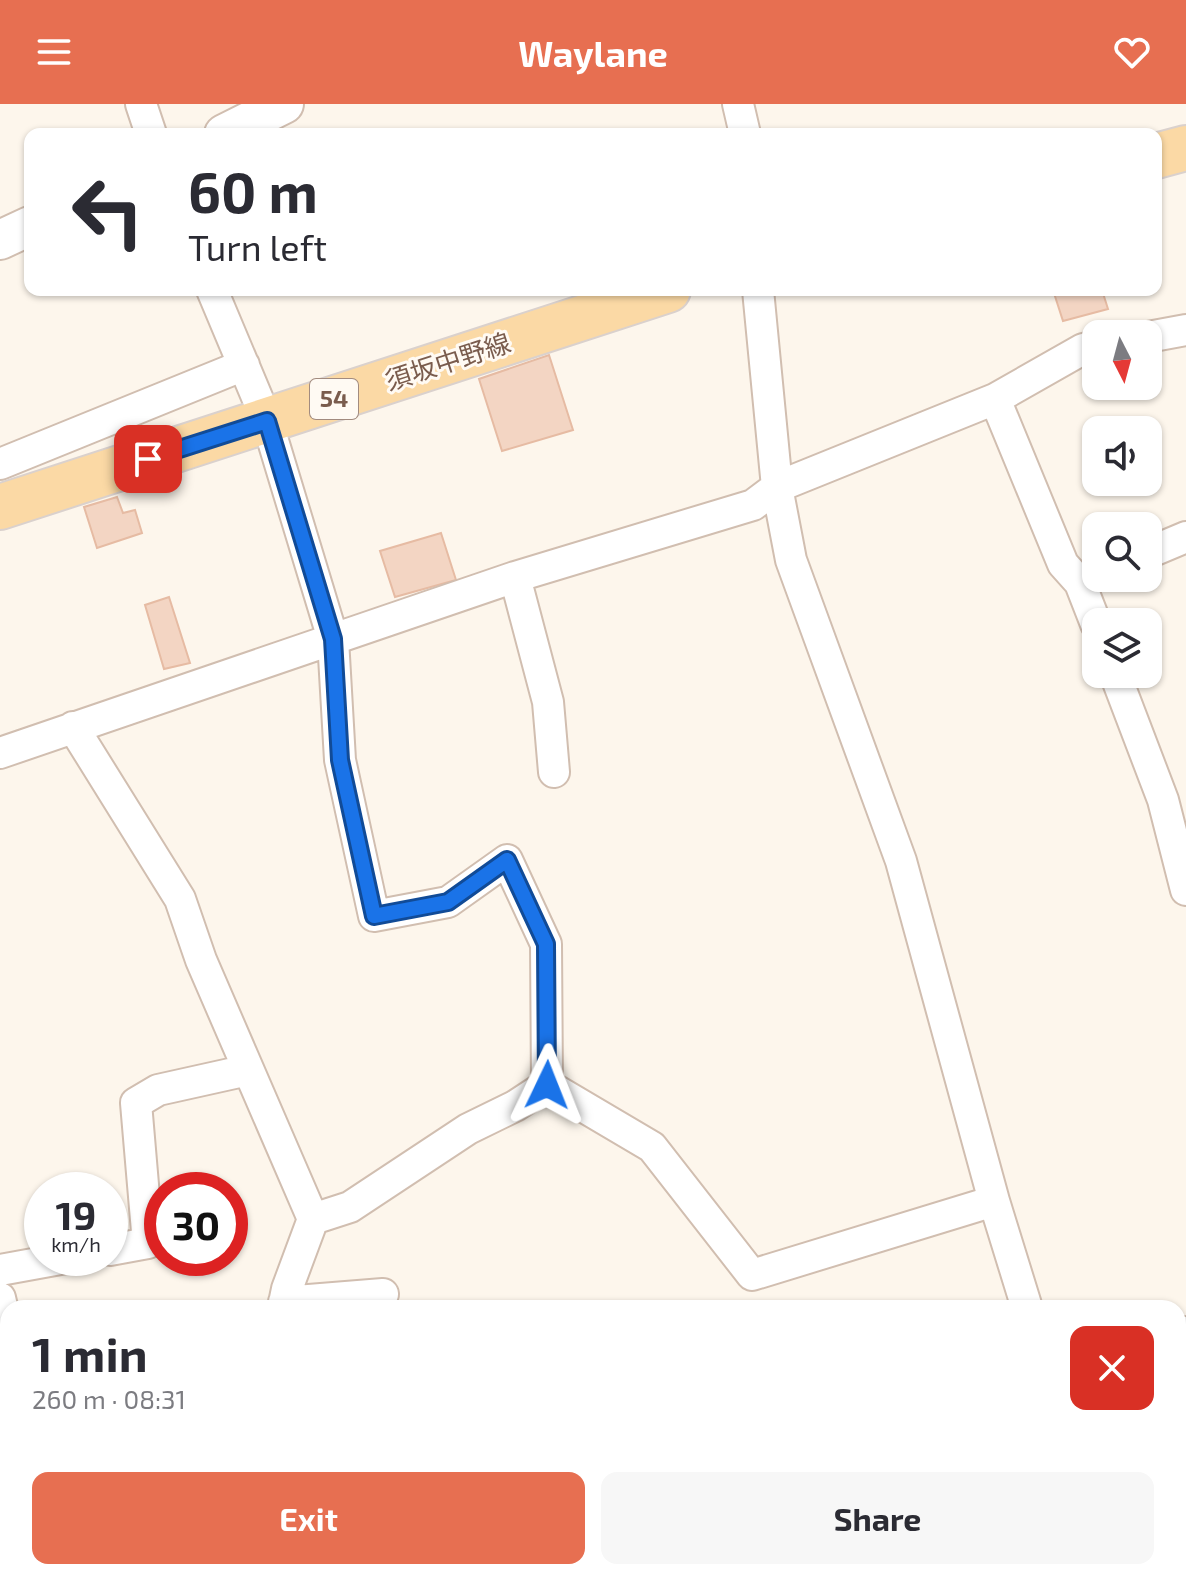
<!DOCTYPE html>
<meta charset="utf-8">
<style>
body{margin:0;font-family:"Exo 2","Noto Sans JP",sans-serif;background:#f7f7f7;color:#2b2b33;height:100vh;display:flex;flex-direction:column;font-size:30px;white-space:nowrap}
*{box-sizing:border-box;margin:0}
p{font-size:26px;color:#7c7c81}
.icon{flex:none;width:44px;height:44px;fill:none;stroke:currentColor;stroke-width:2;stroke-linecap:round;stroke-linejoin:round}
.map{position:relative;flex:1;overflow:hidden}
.drawer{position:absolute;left:0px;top:1196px;width:1186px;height:280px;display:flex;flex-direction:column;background:#fff;border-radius:24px 24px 0 0;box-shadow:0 2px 6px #0004}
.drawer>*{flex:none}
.banner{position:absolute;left:24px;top:24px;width:1138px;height:168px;border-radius:16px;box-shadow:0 2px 6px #0004;background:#fff;color:#2b2b33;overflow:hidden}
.needle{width:52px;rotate:174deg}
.buttons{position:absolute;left:1082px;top:216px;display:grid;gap:16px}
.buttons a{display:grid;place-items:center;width:80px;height:80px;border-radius:16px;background:#fff;box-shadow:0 2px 6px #0004;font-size:40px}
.speed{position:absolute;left:24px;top:1068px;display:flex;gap:16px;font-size:40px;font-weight:700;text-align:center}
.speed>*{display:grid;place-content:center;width:104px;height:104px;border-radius:50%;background:#fff;box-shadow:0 2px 6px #0004;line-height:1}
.speed small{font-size:20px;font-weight:400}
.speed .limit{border:12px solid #d22;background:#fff;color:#111}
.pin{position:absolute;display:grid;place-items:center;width:68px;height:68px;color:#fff;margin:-34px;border-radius:16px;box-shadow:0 4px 12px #0006}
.me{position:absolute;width:88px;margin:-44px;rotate:2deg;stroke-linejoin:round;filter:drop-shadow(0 0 6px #0008)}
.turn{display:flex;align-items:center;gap:28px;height:168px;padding:0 32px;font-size:36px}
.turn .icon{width:104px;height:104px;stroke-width:2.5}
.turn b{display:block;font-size:56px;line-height:68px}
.round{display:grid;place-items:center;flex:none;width:84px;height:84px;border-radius:16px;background:#f7f7f7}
.headline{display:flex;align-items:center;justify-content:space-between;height:136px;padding:0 32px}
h1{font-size:48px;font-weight:700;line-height:60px}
.button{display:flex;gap:16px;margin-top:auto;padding:16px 32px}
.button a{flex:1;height:92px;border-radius:16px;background:#e76f51;color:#fff;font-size:32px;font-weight:700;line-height:92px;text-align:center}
.button a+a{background:#f7f7f7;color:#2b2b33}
header{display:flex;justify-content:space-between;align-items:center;height:104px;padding:0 32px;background:#e76f51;color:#fff;font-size:36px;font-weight:700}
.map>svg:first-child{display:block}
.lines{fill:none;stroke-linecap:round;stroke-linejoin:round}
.river{stroke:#bfe3e8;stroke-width:46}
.building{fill:#f3d5c3;stroke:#e6bba3;stroke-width:2}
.minor-casing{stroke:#d1beb0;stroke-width:34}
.tertiary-casing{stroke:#d1beb0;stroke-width:42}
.primary-casing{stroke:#dad1cd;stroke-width:48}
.minor{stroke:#fff;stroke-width:30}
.tertiary{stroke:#fff;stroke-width:38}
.primary{stroke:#fbd9a5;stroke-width:44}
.route-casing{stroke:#114b97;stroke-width:20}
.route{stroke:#1a73e8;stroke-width:14}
.labels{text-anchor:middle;stroke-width:6;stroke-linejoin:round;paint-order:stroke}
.shield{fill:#fffaf3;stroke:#a28b7f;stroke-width:2}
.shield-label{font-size:24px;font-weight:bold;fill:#7a5c4d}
.street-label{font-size:26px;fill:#7a5c4d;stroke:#fffaf3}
</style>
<header><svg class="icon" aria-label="menu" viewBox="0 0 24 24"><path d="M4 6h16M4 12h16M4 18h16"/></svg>Waylane<svg class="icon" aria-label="heart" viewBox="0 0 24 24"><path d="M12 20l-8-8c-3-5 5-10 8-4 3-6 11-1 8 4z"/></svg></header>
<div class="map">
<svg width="1186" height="1476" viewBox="0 0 1186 1476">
<rect width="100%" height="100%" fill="#fdf6ec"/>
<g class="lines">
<path class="river" d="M0,1375L8,1381
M113,1468L123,1476"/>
</g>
<path class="building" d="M1053,186H1102L1108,205L1063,217Z
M549,251L573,326L502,347L479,275Z
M117,393L123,409L135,406L142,429L97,444L84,403Z
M441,429L456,476L395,493L380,447Z
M169,493L190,559L164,565L145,501Z"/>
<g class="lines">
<g class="minor-casing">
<path id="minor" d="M141,0L151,30
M738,0L745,30
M212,186L267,317L333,535L340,656L374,812L448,798L507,756L546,840L547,981
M758,186L777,383L791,456L901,757L994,1097L1027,1204
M1148,233L1186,226
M995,295L1063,460L1080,479L1096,520
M0,360L244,261
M1148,449L1186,433
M515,473L548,598L554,668
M1115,570L1163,696L1186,786
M73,623L180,795L201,856L313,1115
M0,649L515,473L753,401L777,383L995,295L1083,245L1096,242
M110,1146L148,1139L136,999L158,986L248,966
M0,1166L66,1154
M0,1194L8,1228
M284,1198L383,1190
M283,1204L287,1185L313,1115L350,1103L468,1025L515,1002L547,981L652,1043L752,1171L994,1097
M1178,1229L1186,1228
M0,1416L8,1423
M61,1468L70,1476
M1106,1468L1108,1476
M248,1476V1468"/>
</g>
<g class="tertiary-casing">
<path id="tertiary" d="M224,30L284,0
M0,136L30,122"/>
</g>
<g class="primary-casing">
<path id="primary" d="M1156,52L1186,44
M0,403L668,186"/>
</g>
<use href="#minor" class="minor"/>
<use href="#tertiary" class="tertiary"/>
<use href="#primary" class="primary"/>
</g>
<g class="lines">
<g class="route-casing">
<path id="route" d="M148,355L267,317L333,535L340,656L374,812L448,798L507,756L546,840L547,981"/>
</g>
<use href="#route" class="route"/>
</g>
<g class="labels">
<rect class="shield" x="310" y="275" width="48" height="40" rx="6"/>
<g class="shield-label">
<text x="334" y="303">54</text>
</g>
<g class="street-label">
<text transform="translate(448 258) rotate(-18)" y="9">須坂中野線</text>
</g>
</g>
</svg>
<div class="buttons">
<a><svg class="needle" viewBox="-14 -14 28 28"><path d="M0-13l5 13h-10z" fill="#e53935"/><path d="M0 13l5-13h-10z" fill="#7c7c81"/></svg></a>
<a><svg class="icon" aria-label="sound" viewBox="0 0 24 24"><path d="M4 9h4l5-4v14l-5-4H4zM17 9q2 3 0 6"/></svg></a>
<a><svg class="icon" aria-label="search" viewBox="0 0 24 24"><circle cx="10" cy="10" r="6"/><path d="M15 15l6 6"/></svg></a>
<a><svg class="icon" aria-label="layers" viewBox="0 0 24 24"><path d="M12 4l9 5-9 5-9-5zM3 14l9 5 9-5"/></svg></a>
</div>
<div class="speed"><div>19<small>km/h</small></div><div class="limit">30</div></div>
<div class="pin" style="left:148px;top:355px;background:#d93025"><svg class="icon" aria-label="arrive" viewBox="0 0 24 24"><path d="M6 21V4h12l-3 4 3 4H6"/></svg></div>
<svg class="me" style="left:547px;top:981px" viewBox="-20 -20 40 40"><path d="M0-17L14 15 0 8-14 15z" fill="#1a73e8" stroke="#fff" stroke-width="4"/></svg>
<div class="banner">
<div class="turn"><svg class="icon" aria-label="left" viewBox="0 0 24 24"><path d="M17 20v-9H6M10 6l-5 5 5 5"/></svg><div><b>60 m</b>Turn left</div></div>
</div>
<section class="drawer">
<div class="headline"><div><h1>1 min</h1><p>260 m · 08:31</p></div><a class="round" style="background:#d93025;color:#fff"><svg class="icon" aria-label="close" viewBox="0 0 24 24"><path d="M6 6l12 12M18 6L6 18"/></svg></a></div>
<div class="button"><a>Exit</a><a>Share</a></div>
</section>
</div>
